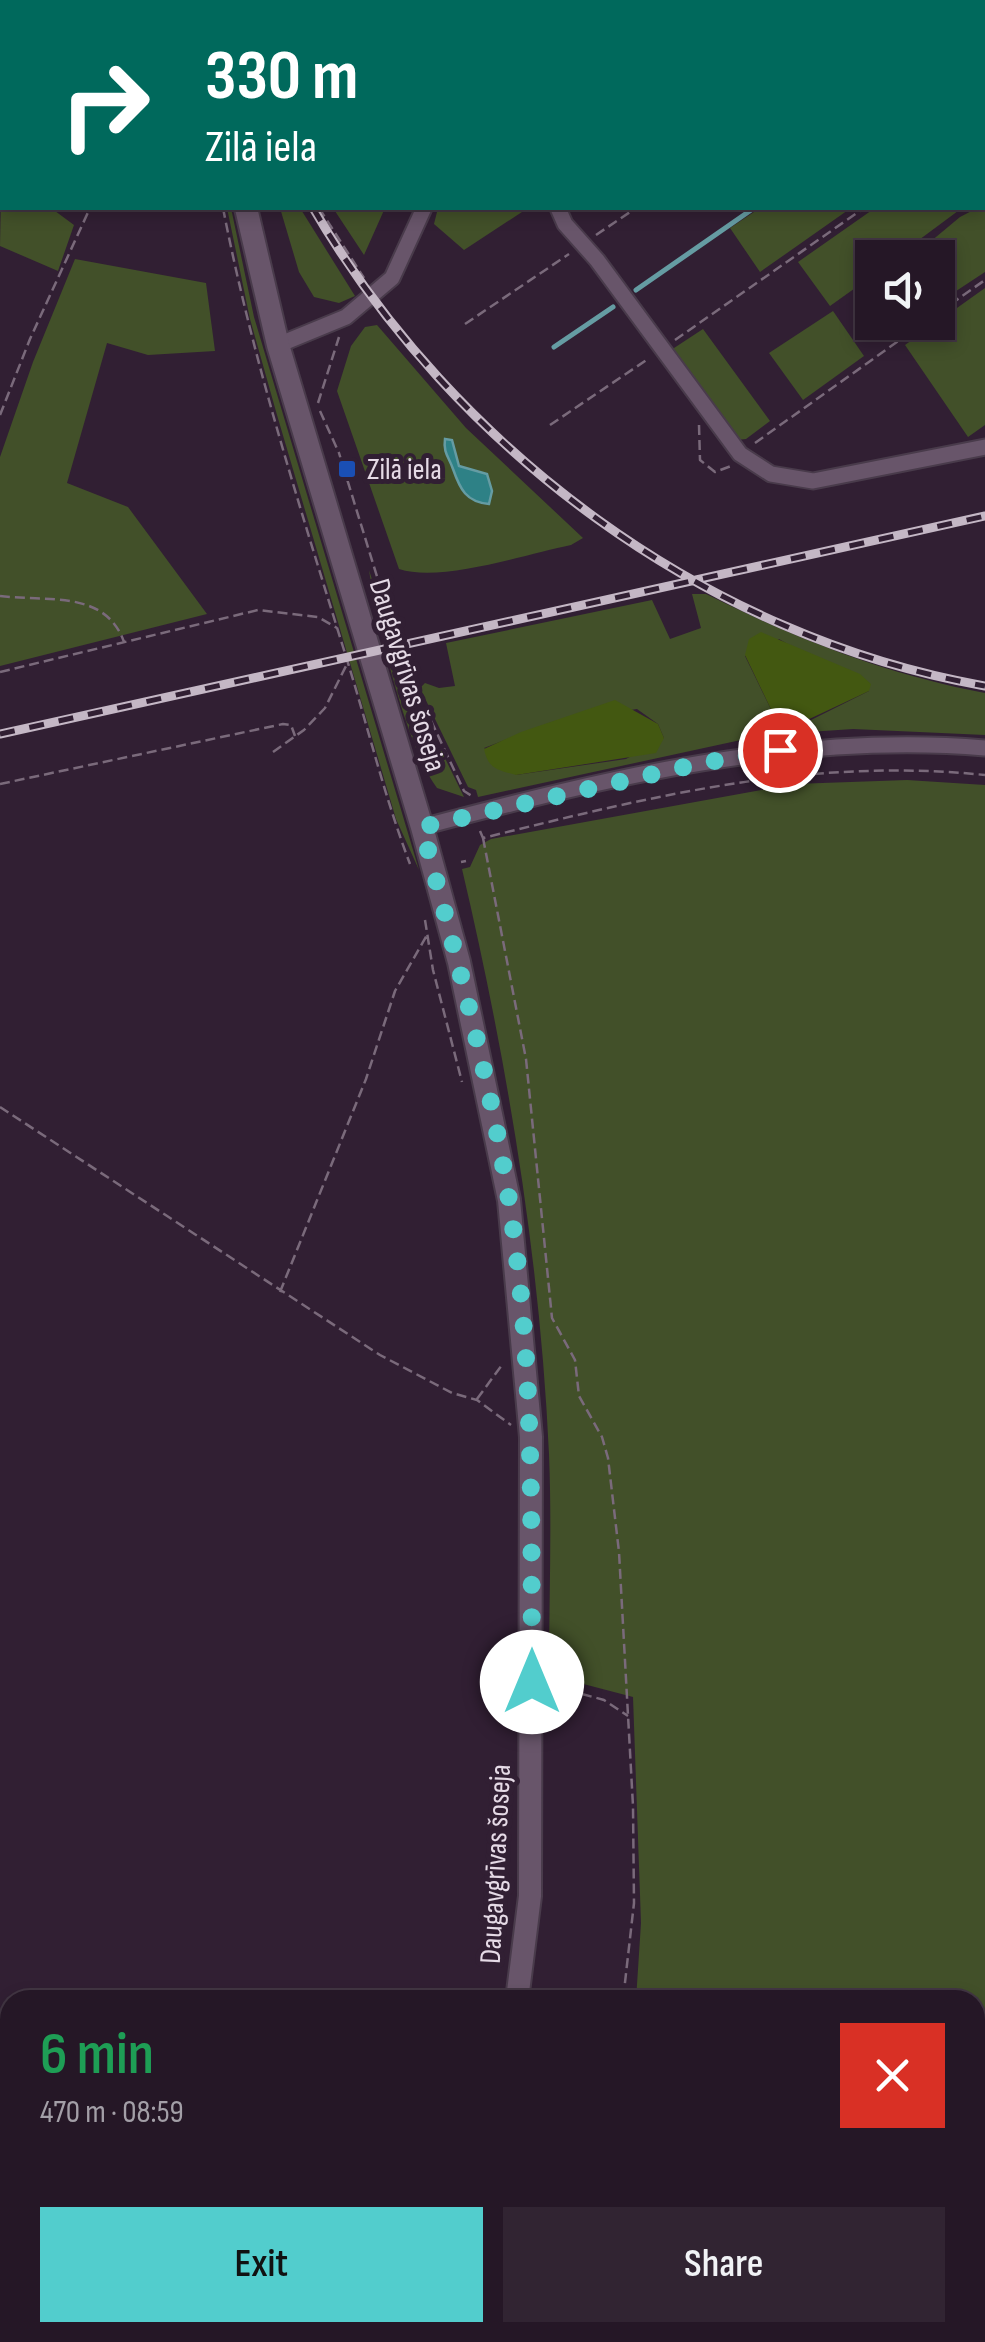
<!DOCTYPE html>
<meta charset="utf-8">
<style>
body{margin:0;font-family:"Sofia Sans Condensed",sans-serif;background:#312432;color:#f1f3f6;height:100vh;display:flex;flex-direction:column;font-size:38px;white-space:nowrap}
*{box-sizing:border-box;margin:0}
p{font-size:32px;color:#a39fa7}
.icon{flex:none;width:55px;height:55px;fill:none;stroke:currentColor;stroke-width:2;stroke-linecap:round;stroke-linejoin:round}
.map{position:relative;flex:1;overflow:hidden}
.side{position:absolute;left:0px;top:1990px;width:985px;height:352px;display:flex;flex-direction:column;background:#251726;border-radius:30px 30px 0 0;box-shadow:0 5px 15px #0003,0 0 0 2px #423643}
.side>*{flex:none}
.banner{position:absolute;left:0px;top:0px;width:985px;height:210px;box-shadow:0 5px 15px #0003,0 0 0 2px #423643;background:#00695c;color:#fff;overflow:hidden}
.buttons{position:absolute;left:855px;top:240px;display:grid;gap:20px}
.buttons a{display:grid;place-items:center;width:100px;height:100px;border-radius:0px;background:#251726;box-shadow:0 5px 15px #0003,0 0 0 2px #423643;font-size:50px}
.pin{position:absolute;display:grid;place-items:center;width:85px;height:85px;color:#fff;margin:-42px;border:5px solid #fff;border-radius:50%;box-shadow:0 2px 10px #0007}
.me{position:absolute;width:110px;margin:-55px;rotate:0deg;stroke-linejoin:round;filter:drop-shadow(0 0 8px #0008)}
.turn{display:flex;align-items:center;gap:35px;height:210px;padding:0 40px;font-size:45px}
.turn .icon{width:130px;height:130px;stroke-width:2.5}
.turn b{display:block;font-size:70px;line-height:85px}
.round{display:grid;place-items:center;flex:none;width:105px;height:105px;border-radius:0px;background:#312432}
.summary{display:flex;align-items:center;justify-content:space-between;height:170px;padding:0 40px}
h1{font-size:60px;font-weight:600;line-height:75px;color:#1e9e55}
.button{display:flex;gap:20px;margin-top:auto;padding:20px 40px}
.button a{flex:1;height:115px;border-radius:0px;background:#52cdcd;color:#111;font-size:40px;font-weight:600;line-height:115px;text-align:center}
.button a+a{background:#312432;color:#f1f3f6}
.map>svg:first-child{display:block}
.green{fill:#425029;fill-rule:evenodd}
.forest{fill:#435811}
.water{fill:#2e8186;stroke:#659ca3;stroke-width:2.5}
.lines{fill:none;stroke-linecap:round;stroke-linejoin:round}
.stream{stroke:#659ca3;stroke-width:5}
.service-casing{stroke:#493b4b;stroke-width:11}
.minor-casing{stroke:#493b4b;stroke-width:19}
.secondary-casing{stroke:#493b4b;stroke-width:26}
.path{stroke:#7a6a7b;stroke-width:2.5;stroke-dasharray:10 5;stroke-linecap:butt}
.service{stroke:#68556a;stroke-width:8}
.minor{stroke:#68556a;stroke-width:15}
.secondary{stroke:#68556a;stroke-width:22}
.rail-casing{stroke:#c4b7c5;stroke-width:9}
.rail{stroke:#311f33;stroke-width:5;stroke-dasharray:15;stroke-linecap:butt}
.route{stroke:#52cdcd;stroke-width:18;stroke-dasharray:0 32.4}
.transit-dot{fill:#1a4fb4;stroke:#311f33;stroke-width:4}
.labels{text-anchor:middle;stroke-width:10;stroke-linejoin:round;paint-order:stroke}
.poi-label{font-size:30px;fill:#e5dae6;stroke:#311f33;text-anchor:start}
.street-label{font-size:30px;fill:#e5dae6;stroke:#311f33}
</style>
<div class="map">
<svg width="985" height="2342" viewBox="0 0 985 2342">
<rect width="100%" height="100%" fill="#311f33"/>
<path class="green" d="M2,142V208H51L74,225L58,271L0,246Z
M985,204V272L938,303V258L912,257L960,217Z
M227,208H231L254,317L419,870L396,819L277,415L250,319Z
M280,208H300L355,296L339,303L314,297L299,272Z
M333,208H385L364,255Z
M438,208H528L464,250L434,224Z
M760,208H851L760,272L730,228Z
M875,208H962L896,257L872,258V276L830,306L798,262Z
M75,259L206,283L215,351L148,355L107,343L67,483L128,507L207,614L0,666V457L33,362Z
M985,288V425L968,437L905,345Z
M833,311L864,356L803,400L769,353Z
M377,325L466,428L583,538L571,545C526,554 441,583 399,569L337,391L351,346L365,327Z
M703,329L770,421L746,439L736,440L671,350Z
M369,570L398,662L464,797L437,788C406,747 377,623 369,570Z
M692,594H706C797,639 885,674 985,693V735L853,729L764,735L478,797L476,790L468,787L420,688L425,683L439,688L455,686L446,643L652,600L670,639L701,628ZM779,639L869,691L799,726L778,724L745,656ZM637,709L658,724L664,738L626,759L516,775L484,748L552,722Z
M907,780L985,785V2342H579L581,2332H975V2000H636L641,1923L633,1697L549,1675C549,1601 552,1527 549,1454C540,1257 507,1061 462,869L470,867L480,845L491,839L794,784Z
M0,2307H10V2332L106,2333L107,2342H0Z"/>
<path class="forest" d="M761,632L860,674L871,684L869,691L788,729L778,724L745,655L749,639Z
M615,700L658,724L664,738L656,753L516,775C498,770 488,769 484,749L521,732Z"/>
<path class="water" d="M445,439L452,440L459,466L487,474L492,491L489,504C466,502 460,489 453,469C449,457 443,453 445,439Z"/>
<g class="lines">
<path class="stream" d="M818,2L822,0
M982,47L985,45
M636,290L754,208
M554,347L613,307"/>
<g class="service-casing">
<path id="service" d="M537,2L541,0"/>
</g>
<g class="minor-casing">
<path id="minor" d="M483,2L484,0
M703,2L707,0
M558,208L565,224L597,260L740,454L771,474L813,481L985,447
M278,345L346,317L392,278L424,208
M422,827C606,778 794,732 985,748"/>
</g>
<g class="secondary-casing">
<path id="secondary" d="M196,0L197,2
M246,208L278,345L422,827L459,962L509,1200L531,1437L530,1896L517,2000
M459,2342L461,2332"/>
</g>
<path class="path" d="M150,0L151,2
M170,0L171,2
M225,0L226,2
M450,0L452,2
M931,2L934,0
M982,124L985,122
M0,140L2,138
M223,208C252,357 298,501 343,647C366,719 383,793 410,864
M319,208L364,278
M596,235L636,208
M938,313L985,280
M465,324L569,254
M675,340L864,208
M318,403L339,337
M320,411L339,453L403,661L464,791L472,796
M0,415L30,339L90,208
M550,425L648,359
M699,425L700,460L715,472L731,466
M755,443L925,322
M0,596C46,602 105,589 124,642
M0,672L258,610L318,617L337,628
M273,752L304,730L325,708L347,664
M0,784L283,724L291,725L295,736
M480,831L483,838C653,796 808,757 985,775
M483,838L526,1059L552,1318L575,1360L579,1396L602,1437L608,1458L619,1552L633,1806L634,1903L623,2000
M461,862L466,861
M425,920L433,970L462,1082
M0,1107L380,1355L452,1393L477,1400L511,1425
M280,1292L366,1079L395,991L427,935
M477,1399L502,1365
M553,1686L604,1700L628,1716
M0,2269L10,2268
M115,2332L116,2342
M569,2342L571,2332"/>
<use href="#service" class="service"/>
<use href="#minor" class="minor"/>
<use href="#secondary" class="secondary"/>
<g class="rail-casing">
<path id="rail" d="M221,0L222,2
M313,208C455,450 706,637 985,686
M0,734L985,516"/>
</g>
<use href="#rail" class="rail"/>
</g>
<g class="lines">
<path class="route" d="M532,1682C531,1535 534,1388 515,1242C497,1101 458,964 422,827L702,763L780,750"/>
</g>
<rect class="transit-dot" x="337" y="459" width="20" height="20" rx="5"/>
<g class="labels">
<g class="poi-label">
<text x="367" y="479">Zilā iela</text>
</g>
<g class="street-label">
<text transform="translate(408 675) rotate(73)" y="10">Daugavgrīvas šoseja</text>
<text transform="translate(495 1864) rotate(-87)" y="10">Daugavgrīvas šoseja</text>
</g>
</g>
</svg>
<div class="buttons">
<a><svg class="icon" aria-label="sound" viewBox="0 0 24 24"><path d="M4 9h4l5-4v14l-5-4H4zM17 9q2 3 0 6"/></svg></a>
</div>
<div class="pin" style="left:780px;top:750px;background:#d93025"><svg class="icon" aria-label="arrive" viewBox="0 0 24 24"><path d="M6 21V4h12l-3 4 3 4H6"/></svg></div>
<svg class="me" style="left:532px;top:1682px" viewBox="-20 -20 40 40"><circle r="19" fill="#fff"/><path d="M0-13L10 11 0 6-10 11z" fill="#52cdcd"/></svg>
<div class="banner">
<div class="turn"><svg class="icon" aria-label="right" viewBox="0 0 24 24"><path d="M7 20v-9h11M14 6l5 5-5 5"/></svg><div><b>330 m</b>Zilā iela</div></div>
</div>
<section class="side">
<div class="summary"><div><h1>6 min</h1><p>470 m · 08:59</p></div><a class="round" style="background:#d93025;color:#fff"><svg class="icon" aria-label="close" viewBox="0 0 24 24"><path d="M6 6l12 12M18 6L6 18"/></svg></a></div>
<div class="button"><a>Exit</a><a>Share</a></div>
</section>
</div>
